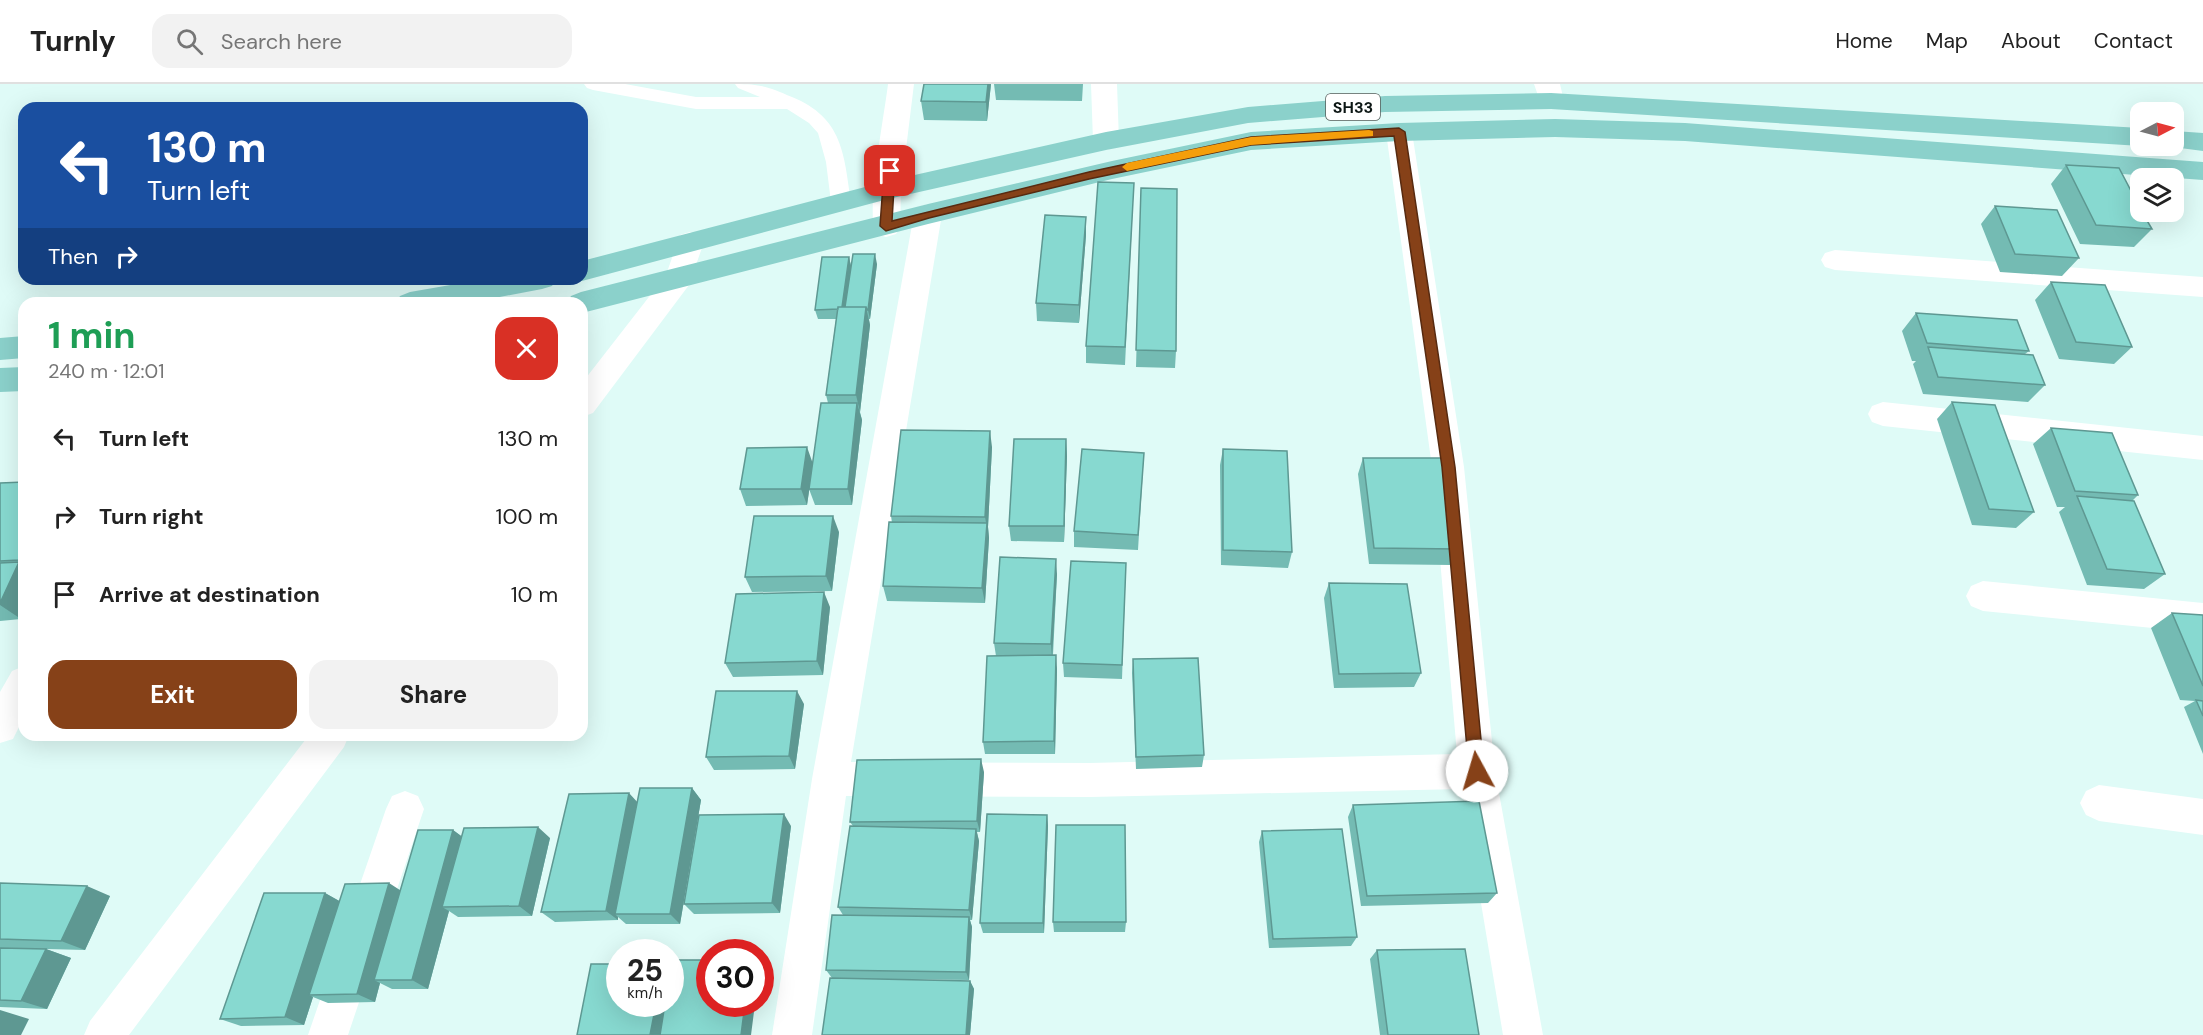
<!DOCTYPE html>
<meta charset="utf-8">
<style>
body{margin:0;font-family:"DM Sans",sans-serif;background:#f2f2f2;color:#222;height:100vh;display:flex;flex-direction:column;font-size:22px;white-space:nowrap}
*{box-sizing:border-box;margin:0}
p{font-size:20px;color:#767676}
.icon{flex:none;width:33px;height:33px;fill:none;stroke:currentColor;stroke-width:2;stroke-linecap:round;stroke-linejoin:round}
.map{position:relative;flex:1;overflow:hidden}
.drawer{position:absolute;left:18px;top:213px;width:570px;height:444px;display:flex;flex-direction:column;background:#fff;border-radius:18px;box-shadow:0 6px 24px #0002}
.drawer>*{flex:none}
.hud{position:absolute;left:18px;top:18px;width:570px;height:183px;border-radius:18px;box-shadow:0 6px 24px #0002;background:#1a4fa0;color:#fff;overflow:hidden}
.needle{width:39px;rotate:84deg}
.tools{position:absolute;left:2130px;top:18px;display:grid;gap:12px}
.tools a{display:grid;place-items:center;width:54px;height:54px;border-radius:12px;background:#fff;box-shadow:0 6px 24px #0002;font-size:30px}
.speed{position:absolute;left:606px;top:855px;display:flex;gap:12px;font-size:30px;font-weight:700;text-align:center}
.speed>*{display:grid;place-content:center;width:78px;height:78px;border-radius:50%;background:#fff;box-shadow:0 6px 24px #0002;line-height:1}
.speed small{font-size:15px;font-weight:400}
.speed .limit{border:9px solid #d22;background:#fff;color:#111}
.pin{position:absolute;display:grid;place-items:center;width:51px;height:51px;color:#fff;margin:-26px;border-radius:12px;box-shadow:0 3px 9px #0006}
.me{position:absolute;width:66px;margin:-33px;rotate:354deg;stroke-linejoin:round;filter:drop-shadow(0 0 4px #0008)}
.turn{display:flex;align-items:center;gap:21px;height:126px;padding:0 30px;font-size:27px}
.turn .icon{width:78px;height:78px;stroke-width:2.5}
.turn b{display:block;font-size:42px;line-height:51px}
.then{display:flex;align-items:center;height:57px;padding:0 30px;background:#0003;gap:12px;font-size:22px}
.round{display:grid;place-items:center;flex:none;width:63px;height:63px;border-radius:18px;background:#f2f2f2}
.head{display:flex;align-items:center;justify-content:space-between;height:102px;padding:0 30px}
h1{font-size:36px;font-weight:700;line-height:45px;color:#1e9e55}
.cta{display:flex;gap:12px;margin-top:auto;padding:12px 30px}
.cta a{flex:1;height:69px;border-radius:18px;background:#864118;color:#fff;font-size:24px;font-weight:700;line-height:69px;text-align:center}
.cta a+a{background:#f2f2f2;color:#222}
ul{padding:0;list-style:none}
li{display:flex;align-items:center;gap:18px;height:78px;padding:0 30px}
li div{flex:1}
li b{display:block;font-size:22px}
li em{font-style:normal}
header{display:flex;align-items:center;gap:36px;box-sizing:border-box;height:84px;padding:0 30px;background:#fff;border-bottom:2px solid #e0e0e0}
header strong{font-size:28px}
nav{display:flex;gap:33px;margin-inline-start:auto;font-size:21px}
.search{width:420px;height:54px;background:#f2f2f2;display:flex;align-items:center;gap:15px;box-sizing:border-box;padding:0 21px;border-radius:18px;color:#767676;font-size:22px}
.map>svg:first-child{display:block}
.lines{fill:none;stroke-linecap:round;stroke-linejoin:round}
.service{fill:#fff;fill-rule:evenodd}
.minor{fill:#fff;fill-rule:evenodd}
.tertiary{fill:#fff;fill-rule:evenodd}
.primary{fill:#8bd1cb;fill-rule:evenodd}
.wall{fill:#74bbb3}
.shaded-wall{fill:#5e9892}
.building{fill:#87d9d0;stroke:#5e9892;stroke-width:1.5}
.route{fill:#864118;stroke:#572a10;stroke-width:1.5}
.slow{fill:#f59e0b}
.labels{text-anchor:middle;stroke-width:5;stroke-linejoin:round;paint-order:stroke}
.shield{fill:#fff;stroke:#555c5a;stroke-width:1.5}
.shield-label{font-size:16px;font-weight:bold;fill:#0c1614}
</style>
<header>
<strong>Turnly</strong>
<div class="search"><svg class="icon" aria-label="search" viewBox="0 0 24 24"><circle cx="10" cy="10" r="6"/><path d="M15 15l6 6"/></svg>Search here</div>
<nav><a>Home</a><a>Map</a><a>About</a><a>Contact</a></nav>
</header>
<div class="map">
<svg width="2203" height="951" viewBox="0 0 2203 951">
<rect width="100%" height="100%" fill="#dffbf7"/>
<g class="lines">
<path class="service" d="M584,0H625L696,13H760L738,4L735,0C761,0 769,3 792,13C843,34 844,70 851,118L848,123L841,125L834,123L831,118L826,78L818,49L809,39L787,25H696L593,6L587,4Z"/>
<path class="minor" d="M888,0H914L901,106L900,143L896,150L886,153L876,150C865,131 885,27 888,0Z
M1091,0H1117L1119,57L1115,63L1106,66L1097,63L1093,57Z
M1534,0H1560L1564,17L1560,23L1551,25L1542,23Z
M1399,39L1408,42L1412,48L1464,383L1495,687L1543,951H1503L1462,705L1090,713L846,712L812,951H772L812,695L914,130L918,123L928,120L938,123L942,130L851,678L1090,679L1457,670L1432,383L1386,48L1390,42Z
M1835,166L2203,193V213L1835,186L1825,183L1821,176L1825,169Z
M1883,318L2203,352V376L1883,342L1872,338L1868,330L1872,322Z
M1983,497L2203,519V549L1983,527L1971,522L1966,512L1971,502Z
M24,582V633L13,655L0,659V608L12,587Z
M2099,701L2203,715V751L2099,737L2086,731L2080,719L2086,707Z
M405,707L418,712L424,725L348,951H308L386,725L392,712Z"/>
<path class="tertiary" d="M690,148L700,151L704,158L689,201L593,329L582,333V299L666,191L680,151Z
M309,651H349L344,663L129,951H84L90,937Z"/>
<path class="primary" d="M1551,9L2140,44L2141,62L1551,25L1385,28L1248,39L1106,66L888,115L582,197L575,195H582V177L888,97L1106,48L1248,23L1385,12Z
M1555,35L1685,39L2203,78V96L1685,57L1555,53L1399,57L1251,66L1112,95L928,140L582,229V219H567L571,212L581,208L928,120L1112,77L1251,48L1399,39Z
M2174,47L2203,49V67L2165,62H2174Z
M485,195H556L552,202L542,205L468,219H396L400,212L410,208Z
M24,252V274L0,276V254Z
M24,283V307L0,308V284Z"/>
</g>
<path class="wall" d="M991,0L987,37L924,36L921,17Z
M994,0H1083L1082,17L996,16Z
M2066,81L2152,145L2134,163L2080,160L2051,100Z
M1141,104L1176,267L1175,284L1136,283Z
M1133,118L1125,281L1086,279V262Z
M1995,122L2079,174L2062,192L2000,188L1981,140Z
M1086,133V151L1079,239L1037,237L1036,219Z
M849,173L851,182L877,180L870,235H869L870,241L860,328L862,336L852,421H815L809,405L812,387L807,421L746,422L740,405L813,379L828,319L826,311L836,235H818L815,226Z
M2051,198L2132,263L2114,280L2059,275L2035,216Z
M1916,229L2029,267L2025,270L2045,301L2028,318L1923,310L1913,280L1916,277H1912L1902,247Z
M1952,318L2034,428L2016,444L1972,441L1937,335Z
M2051,344L2138,411L2132,417L2165,490L2144,505L2087,501L2059,428L2065,423H2057L2033,360Z
M1066,355L1067,372L1064,458L1011,457L1009,442Z
M992,363L988,443L989,454L985,519L887,517L883,502L892,438L891,432Z
M1223,365L1292,468L1288,484L1221,481L1220,381Z
M1144,369L1138,466L1074,463V447Z
M1363,374L1458,465L1451,481L1369,480L1358,390Z
M24,398V530L21,535L0,537V399Z
M839,448L832,507L752,508L745,493Z
M1126,479L1122,595L1064,593L1063,579Z
M1057,490L1053,571L1057,585L1055,670H985L983,658L996,572L994,559Z
M1329,499L1421,589L1414,603L1334,604L1324,514Z
M830,523L823,591L733,593L725,579Z
M2172,529L2203,531V670L2184,623L2195,617L2180,616L2151,544Z
M1133,575L1204,671L1202,683L1136,685L1132,589Z
M804,620L795,685L714,686L706,673Z
M984,688L980,748H977L979,757L972,836H970L972,843L969,896L887,895L970,897L974,905L970,951H822L832,894L826,886L843,831L838,823L853,742L850,738Z
M692,704L701,716L680,840H626L618,833V836L555,838L541,828L637,718Z
M1353,721L1497,809L1488,819L1361,822L1348,733Z
M1047,731L1048,742L1044,849H983L980,839Z
M791,742L780,829L694,830L684,820Z
M453,746L461,752L550,754L532,832L458,833L449,827L428,905H392L380,899L375,918L328,919L313,913L304,941L241,942L220,935L325,809L339,817L400,806Z
M1262,747L1357,853L1351,862L1269,864L1259,758Z
M0,799L110,812L85,866L46,865L71,874L47,925L0,923Z
M1053,838H1126L1125,848H1054Z
M1377,866L1479,951H1380L1370,875Z"/>
<path class="shaded-wall" d="M988,0H991L987,37L986,18Z
M1086,133V151L1079,239V221Z
M875,170L877,180L870,235L868,226Z
M849,173L851,182L844,235L842,225Z
M866,223L870,241L860,328L856,311Z
M857,319L862,336L852,421L848,405Z
M990,347L992,363L988,443L989,454L985,519L982,504L987,444L985,433Z
M1066,355L1067,372L1064,458V442Z
M807,363L813,380L807,421L801,405Z
M833,432L839,448L832,507L826,492Z
M24,467V480L19,476Z
M1056,475L1057,490L1052,574L1051,560Z
M19,478L24,482V530L21,535L0,521V519Z
M824,508L830,523L823,591L817,577Z
M1056,571L1057,585L1055,670L1054,657Z
M797,607L804,620L795,685L789,672Z
M981,675L984,688L980,748L977,737Z
M692,704L701,716L680,840L670,830Z
M629,709L640,721L615,830L618,833V836L606,827Z
M784,730L791,742L780,829L772,819Z
M1047,731L1048,742L1044,849L1043,839Z
M538,743L550,754L532,832L519,822Z
M976,745L979,757L972,836L969,826Z
M453,746L468,757L442,823L449,827L428,905L412,896Z
M389,799L406,810L374,896L380,899L375,918L357,910Z
M87,802L110,812L85,866L61,857Z
M325,809L343,819L309,911L313,913L304,941L285,933Z
M969,833L972,843L969,896L966,888Z
M46,865L71,874L47,925L21,917Z
M970,897L974,905L970,951H966Z
M656,920H668L663,951H650Z
M745,920H755L751,951H741Z
M0,926L29,935L21,951H0Z"/>
<path class="building" d="M924,0H988L986,18L921,17Z
M326,21L368,24H324Z
M2066,81L2119,84L2140,124V128H2142L2152,145L2096,141Z
M1098,98L1134,99L1125,263L1086,262Z
M1141,104L1177,105L1176,267L1136,266Z
M1995,122L2057,126L2079,174L2015,170Z
M1045,131L1086,133L1079,221L1036,219Z
M853,170H875L868,226H867L866,223H845Z
M822,173H849L842,223H838V225L815,226Z
M2051,198L2105,201L2132,263L2076,258Z
M838,223H866L856,311H826Z
M1916,229L2017,236L2029,267L1927,259Z
M1928,263L2033,271L2045,301L1938,293Z
M1952,318L1995,321L2034,428L1989,425Z
M821,319H857L848,405H809Z
M2051,344L2112,349L2138,411L2075,407Z
M901,346L990,347L985,433L891,432Z
M1014,355H1066L1064,442H1009Z
M807,363L801,405H740L747,364Z
M1082,365L1144,369L1138,451L1074,447Z
M1223,365L1287,367L1292,468L1223,466Z
M1363,374H1443L1458,465L1374,464Z
M24,398V467L19,476L0,477V399Z
M2077,412L2134,417L2165,490L2107,485Z
M754,432H833L826,492L745,493Z
M889,438L987,439L982,504L883,502Z
M1000,473L1056,475L1051,560L994,559Z
M1071,477L1126,479L1122,581L1063,579Z
M19,478L0,519V479Z
M1329,499L1407,500L1421,589L1339,590Z
M824,508L817,577L725,579L736,510Z
M2172,529L2203,531V602Z
M1056,571L1054,657L983,658L987,572Z
M1198,574L1204,671L1136,673L1133,575Z
M716,607H797L789,672L706,673Z
M2196,616L2203,617V632Z
M981,675L977,737L850,738L857,676Z
M640,704H692L670,830H615Z
M629,709L606,827L541,828L569,710Z
M1479,717L1497,809L1367,812L1353,721Z
M784,730L772,819L684,820L699,731Z
M987,730L1047,731L1043,839H980Z
M1056,741H1125L1126,838H1053Z
M850,742L976,745L969,826L838,823Z
M538,743L519,822L442,823L464,744Z
M1342,745L1357,853L1273,855L1262,747Z
M418,746H453L412,896H374Z
M0,799L87,802L61,857L0,855Z
M389,799L357,910L309,911L345,800Z
M264,809H325L285,933L220,935Z
M832,831L969,833L966,888L826,886Z
M0,864L46,865L21,917L0,916Z
M1465,865L1479,951H1388L1377,866Z
M672,876H710V920H745L741,951H660L665,920H670V888Z
M591,880H620V920H656L650,951H577Z
M830,894L970,897L966,951H822Z"/>
<path class="route" d="M1399,44L1405,48L1455,383L1484,687L1482,692L1477,694L1472,692L1469,687L1442,383L1394,52L1251,61L1089,95L929,134L886,147L880,142L884,87L890,83L895,87L892,137L1089,88L1251,53Z"/>
<path class="slow" d="M1369,46L1373,47V52L1251,61L1127,87L1122,83L1127,79L1251,53Z"/>
<g class="labels">
<rect class="shield" x="1326" y="10" width="54" height="26" rx="4.5"/>
<g class="shield-label">
<text x="1353" y="29">SH33</text>
</g>
</g>
</svg>
<div class="tools">
<a><svg class="needle" viewBox="-14 -14 28 28"><path d="M0-13l5 13h-10z" fill="#e53935"/><path d="M0 13l5-13h-10z" fill="#767676"/></svg></a>
<a><svg class="icon" aria-label="layers" viewBox="0 0 24 24"><path d="M12 4l9 5-9 5-9-5zM3 14l9 5 9-5"/></svg></a>
</div>
<div class="speed"><div>25<small>km/h</small></div><div class="limit">30</div></div>
<div class="pin" style="left:890px;top:87px;background:#d93025"><svg class="icon" aria-label="arrive" viewBox="0 0 24 24"><path d="M6 21V4h12l-3 4 3 4H6"/></svg></div>
<svg class="me" style="left:1477px;top:687px" viewBox="-20 -20 40 40"><circle r="19" fill="#fff"/><path d="M0-13L10 11 0 6-10 11z" fill="#864118"/></svg>
<div class="hud">
<div class="turn"><svg class="icon" aria-label="left" viewBox="0 0 24 24"><path d="M17 20v-9H6M10 6l-5 5 5 5"/></svg><div><b>130 m</b>Turn left</div></div>
<div class="then">Then<svg class="icon" aria-label="right" viewBox="0 0 24 24"><path d="M7 20v-9h11M14 6l5 5-5 5"/></svg></div>
</div>
<section class="drawer">
<div class="head"><div><h1>1 min</h1><p>240 m · 12:01</p></div><a class="round" style="background:#d93025;color:#fff"><svg class="icon" aria-label="close" viewBox="0 0 24 24"><path d="M6 6l12 12M18 6L6 18"/></svg></a></div>
<ul>
<li><svg class="icon" aria-label="left" viewBox="0 0 24 24"><path d="M17 20v-9H6M10 6l-5 5 5 5"/></svg><div><b>Turn left</b></div><em>130 m</em></li>
<li><svg class="icon" aria-label="right" viewBox="0 0 24 24"><path d="M7 20v-9h11M14 6l5 5-5 5"/></svg><div><b>Turn right</b></div><em>100 m</em></li>
<li><svg class="icon" aria-label="arrive" viewBox="0 0 24 24"><path d="M6 21V4h12l-3 4 3 4H6"/></svg><div><b>Arrive at destination</b></div><em>10 m</em></li>
</ul>
<div class="cta"><a>Exit</a><a>Share</a></div>
</section>
</div>
